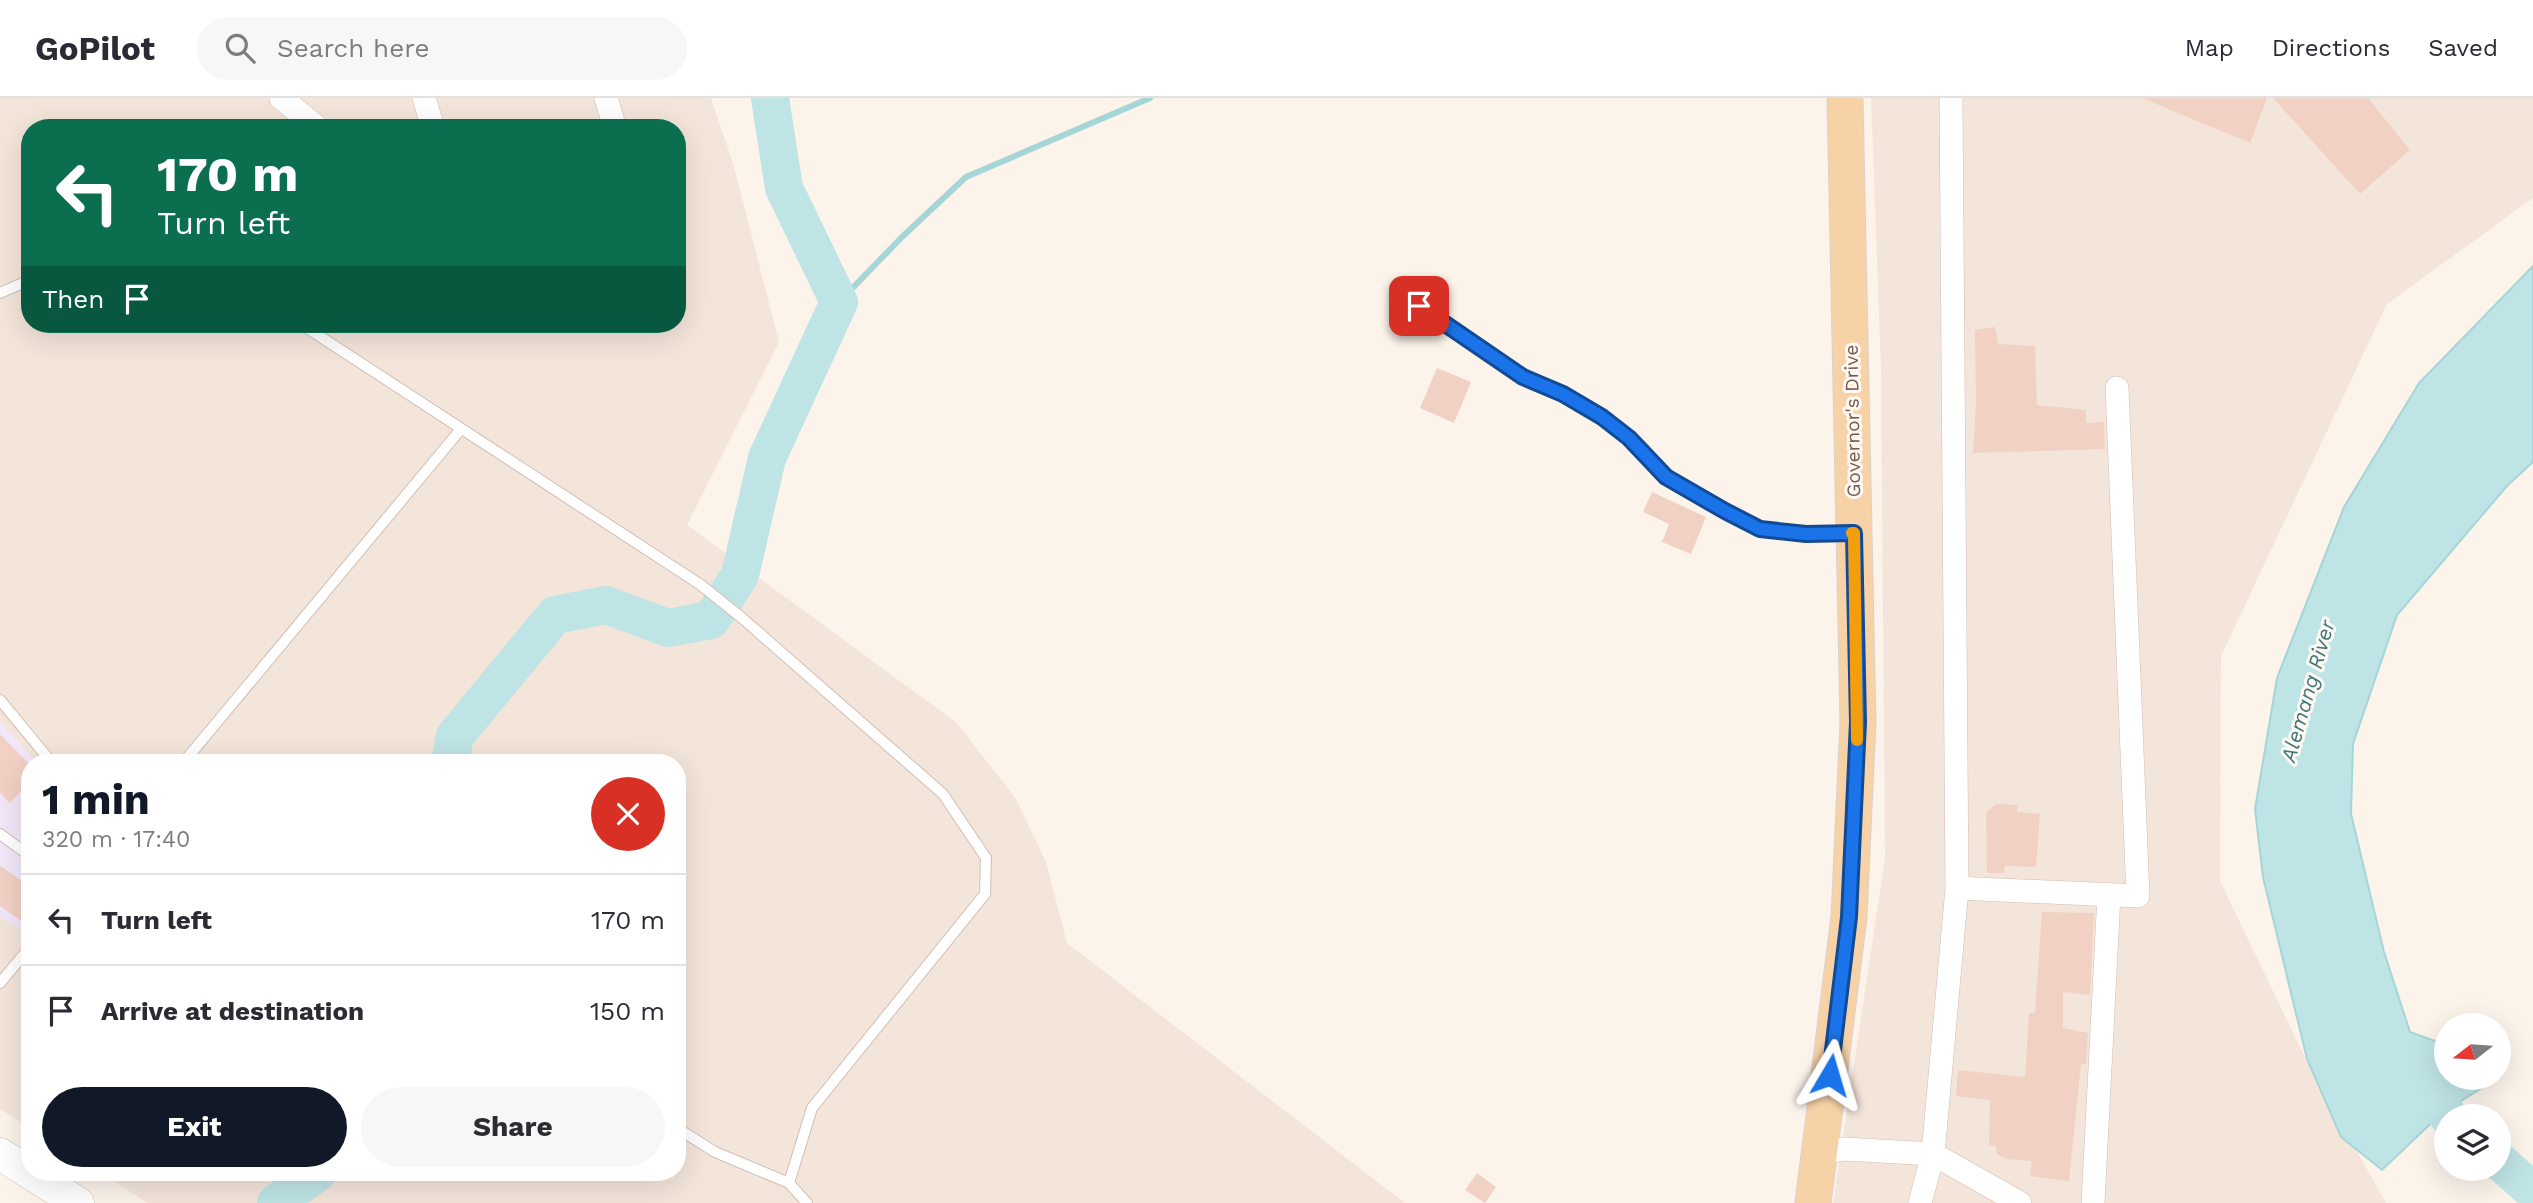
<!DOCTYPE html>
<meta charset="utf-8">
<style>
body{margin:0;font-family:"Work Sans",sans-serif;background:#f7f7f7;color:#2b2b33;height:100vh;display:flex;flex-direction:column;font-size:26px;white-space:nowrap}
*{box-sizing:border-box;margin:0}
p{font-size:23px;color:#7c7c81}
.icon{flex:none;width:38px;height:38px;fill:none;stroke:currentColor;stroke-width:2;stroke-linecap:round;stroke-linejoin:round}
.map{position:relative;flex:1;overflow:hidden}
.sheet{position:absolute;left:21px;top:656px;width:665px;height:427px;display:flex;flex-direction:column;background:#fff;border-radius:28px;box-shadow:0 7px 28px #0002}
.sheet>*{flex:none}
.hud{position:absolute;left:21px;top:21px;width:665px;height:214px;border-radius:28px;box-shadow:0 7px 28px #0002;background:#0b6e4f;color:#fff;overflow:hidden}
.needle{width:46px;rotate:253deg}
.buttons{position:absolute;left:2434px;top:915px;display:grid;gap:14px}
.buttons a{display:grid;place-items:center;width:77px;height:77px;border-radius:50%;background:#fff;box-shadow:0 7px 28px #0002;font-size:35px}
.pin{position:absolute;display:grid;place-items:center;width:60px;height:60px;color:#fff;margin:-30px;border-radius:14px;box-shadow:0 4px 10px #0006}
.me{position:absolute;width:77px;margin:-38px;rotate:7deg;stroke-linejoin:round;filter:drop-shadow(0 0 5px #0008)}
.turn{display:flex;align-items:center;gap:24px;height:147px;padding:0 21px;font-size:32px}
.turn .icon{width:91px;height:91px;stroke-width:2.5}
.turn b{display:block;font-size:49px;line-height:60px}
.then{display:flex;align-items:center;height:66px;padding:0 21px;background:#0003;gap:14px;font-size:26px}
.round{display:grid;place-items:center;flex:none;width:74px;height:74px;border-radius:37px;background:#f7f7f7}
.head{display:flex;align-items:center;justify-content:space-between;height:119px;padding:0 21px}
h1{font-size:42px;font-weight:700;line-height:52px;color:#111827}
.primary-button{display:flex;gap:14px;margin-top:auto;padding:14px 21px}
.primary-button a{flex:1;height:80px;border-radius:42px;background:#111827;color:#fff;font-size:28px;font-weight:700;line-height:80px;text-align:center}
.primary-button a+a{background:#f7f7f7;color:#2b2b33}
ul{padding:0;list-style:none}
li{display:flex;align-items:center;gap:21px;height:91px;padding:0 21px;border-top:2px solid #e1e1e2}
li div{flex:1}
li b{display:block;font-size:26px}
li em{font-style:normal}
header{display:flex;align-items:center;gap:42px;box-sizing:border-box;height:98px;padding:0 35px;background:#fff;border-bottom:2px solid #e1e1e2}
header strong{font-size:33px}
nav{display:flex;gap:38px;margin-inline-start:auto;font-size:24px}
.search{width:490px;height:63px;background:#f7f7f7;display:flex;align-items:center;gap:18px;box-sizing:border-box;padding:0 24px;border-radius:38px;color:#7c7c81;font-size:26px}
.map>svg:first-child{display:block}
.residential{fill:#f4e5da;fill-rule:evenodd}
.education{fill:#f1e7f9}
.water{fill:#bfe4e6;stroke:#a6d5d7;stroke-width:2}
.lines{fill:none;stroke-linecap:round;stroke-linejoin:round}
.stream{stroke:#a6d5d7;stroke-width:6}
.river{stroke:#bfe4e6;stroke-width:38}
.building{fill:#f1d1c4}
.lane-casing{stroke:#d1bdb3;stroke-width:12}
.street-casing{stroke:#d1bdb3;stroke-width:24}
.secondary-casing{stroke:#d4bdb0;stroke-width:33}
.primary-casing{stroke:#d9d1cd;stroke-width:37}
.lane{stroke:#fff;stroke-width:10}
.street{stroke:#fff;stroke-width:23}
.secondary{stroke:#fff;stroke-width:32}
.primary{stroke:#f8d2a7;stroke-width:35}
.route-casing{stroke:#114b97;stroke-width:18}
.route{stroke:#1a73e8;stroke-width:12}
.slow{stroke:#f59e0b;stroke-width:12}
.labels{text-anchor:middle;stroke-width:6;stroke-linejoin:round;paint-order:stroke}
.street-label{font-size:19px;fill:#77594e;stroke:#fef8f2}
.water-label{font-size:21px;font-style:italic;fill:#42777c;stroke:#fef8f2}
</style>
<header>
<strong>GoPilot</strong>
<div class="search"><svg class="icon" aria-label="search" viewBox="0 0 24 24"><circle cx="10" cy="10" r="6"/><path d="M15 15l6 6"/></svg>Search here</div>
<nav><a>Map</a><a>Directions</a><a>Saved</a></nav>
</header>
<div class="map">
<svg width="2533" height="1105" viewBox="0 0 2533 1105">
<rect width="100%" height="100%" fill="#fcf4eb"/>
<path class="residential" d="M0,0H711L733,65L779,244L687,427L957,625L1016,701L1046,764L1067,845L1405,1105H148L100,1075L677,1074V665H30V1030L0,1011ZM30,30H677V226H30Z
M1871,0H2533V100L2387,206L2221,558L2220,783L2313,976L2386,1105H1833L1885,760L1881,271Z"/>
<path class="education" d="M0,623L37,665H30V836L0,819Z"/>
<path class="water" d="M2533,168V364L2507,388L2397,517L2353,646L2351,716L2384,854L2410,934L2446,947V980H2498L2443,1014L2382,1072L2341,1039L2307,961L2263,779L2255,711L2277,580L2344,409L2419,285Z"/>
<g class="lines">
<path class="stream" d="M839,204L902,139L966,79L1150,0"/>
<path class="river" d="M450,665L455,638L555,517L606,507L668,530L711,522L740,477L767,360L839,204L784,90L770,0
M2412,970L2448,1018
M2499,1063L2533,1093
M276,1105L318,1074"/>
</g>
<path class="building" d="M2142,0H2267L2250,45Z
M2273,0H2368L2410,52L2360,96Z
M1995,229L1998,246L2035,248L2037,307L2086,312V325L2104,324L2105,351L1973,355L1976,306L1975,232Z
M1437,270L1471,284L1454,325L1420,310Z
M1652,394L1706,419L1691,456L1662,444L1669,426L1643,414Z
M0,636L30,667V684L10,705L0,695Z
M1996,706L2018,707L2017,714L2040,716L2036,769L2005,768L2004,775H1987L1986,715Z
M0,768L30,788V829L0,808Z
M2042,814L2094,815L2090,897L2063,894V930L2088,935L2086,966H2081L2069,1083L2030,1078L2032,1063L2006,1061L1997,1056L1996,1048L1989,1047L1990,1002L1956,998L1958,972L2025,979L2029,915H2035Z
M1477,1075L1496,1089L1485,1105L1465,1092Z"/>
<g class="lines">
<g class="lane-casing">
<path id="lane" d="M1398,194L1523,279L1563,296L1602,319L1629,340L1666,379L1725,413L1760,431L1806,436L1848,435
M0,195L30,182
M301,226L701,487L742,520L943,696L986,760L985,796L812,1010L789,1085
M0,602L52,665
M183,665L461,331
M0,736L30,758
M0,885L30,849
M677,1030L715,1054L789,1085L807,1105"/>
</g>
<g class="street-casing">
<path id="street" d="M281,0L318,30
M424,0L433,30
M606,0L615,30
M1957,790L2138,798L2117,290
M1821,1054L1845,1051L1933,1056L1957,790L1951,0
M1920,1105L1933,1056L2020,1105
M2093,1105L2109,797"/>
</g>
<g class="secondary-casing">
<path id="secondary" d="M0,1056L78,1105"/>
</g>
<g class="primary-casing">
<path id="primary" d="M1813,1105L1849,819L1858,624L1845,0"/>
</g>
<use href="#lane" class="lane"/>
<use href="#street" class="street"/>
<use href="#secondary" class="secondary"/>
<use href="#primary" class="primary"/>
</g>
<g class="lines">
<g class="route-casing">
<path id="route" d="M1419,208L1523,279L1563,296L1602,319L1629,340L1666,379L1725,413L1760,431L1806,436L1854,435L1858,624L1849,819L1830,977"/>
</g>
<use href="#route" class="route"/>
<path class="slow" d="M1852,435H1854L1857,642"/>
</g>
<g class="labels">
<g class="street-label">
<text transform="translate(1852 323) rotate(-91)" y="7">Governor's Drive</text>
</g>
<g class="water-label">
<text transform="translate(2308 593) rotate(-74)" y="7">Alemang River</text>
</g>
</g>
</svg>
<div class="buttons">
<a><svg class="needle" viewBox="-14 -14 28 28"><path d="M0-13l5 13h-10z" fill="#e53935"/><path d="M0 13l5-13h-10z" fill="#7c7c81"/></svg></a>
<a><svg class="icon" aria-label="layers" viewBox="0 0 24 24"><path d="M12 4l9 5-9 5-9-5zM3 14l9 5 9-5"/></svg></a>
</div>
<div class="pin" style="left:1419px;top:208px;background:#d93025"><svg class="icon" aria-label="arrive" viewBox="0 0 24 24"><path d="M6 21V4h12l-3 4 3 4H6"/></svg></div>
<svg class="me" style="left:1830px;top:977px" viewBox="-20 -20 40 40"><path d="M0-17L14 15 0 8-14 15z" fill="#1a73e8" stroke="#fff" stroke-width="4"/></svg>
<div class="hud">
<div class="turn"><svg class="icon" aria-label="left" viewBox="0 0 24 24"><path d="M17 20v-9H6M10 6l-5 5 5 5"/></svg><div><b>170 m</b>Turn left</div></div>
<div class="then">Then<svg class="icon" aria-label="arrive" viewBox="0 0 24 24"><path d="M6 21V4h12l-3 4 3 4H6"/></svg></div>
</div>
<section class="sheet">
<div class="head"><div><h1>1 min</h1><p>320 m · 17:40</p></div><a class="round" style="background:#d93025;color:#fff"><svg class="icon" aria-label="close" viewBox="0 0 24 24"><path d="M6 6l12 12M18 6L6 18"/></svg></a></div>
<ul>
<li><svg class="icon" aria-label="left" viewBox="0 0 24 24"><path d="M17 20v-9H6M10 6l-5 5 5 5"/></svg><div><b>Turn left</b></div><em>170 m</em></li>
<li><svg class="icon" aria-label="arrive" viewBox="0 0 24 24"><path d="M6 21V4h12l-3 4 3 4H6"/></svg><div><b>Arrive at destination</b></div><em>150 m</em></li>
</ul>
<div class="primary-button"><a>Exit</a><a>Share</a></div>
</section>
</div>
